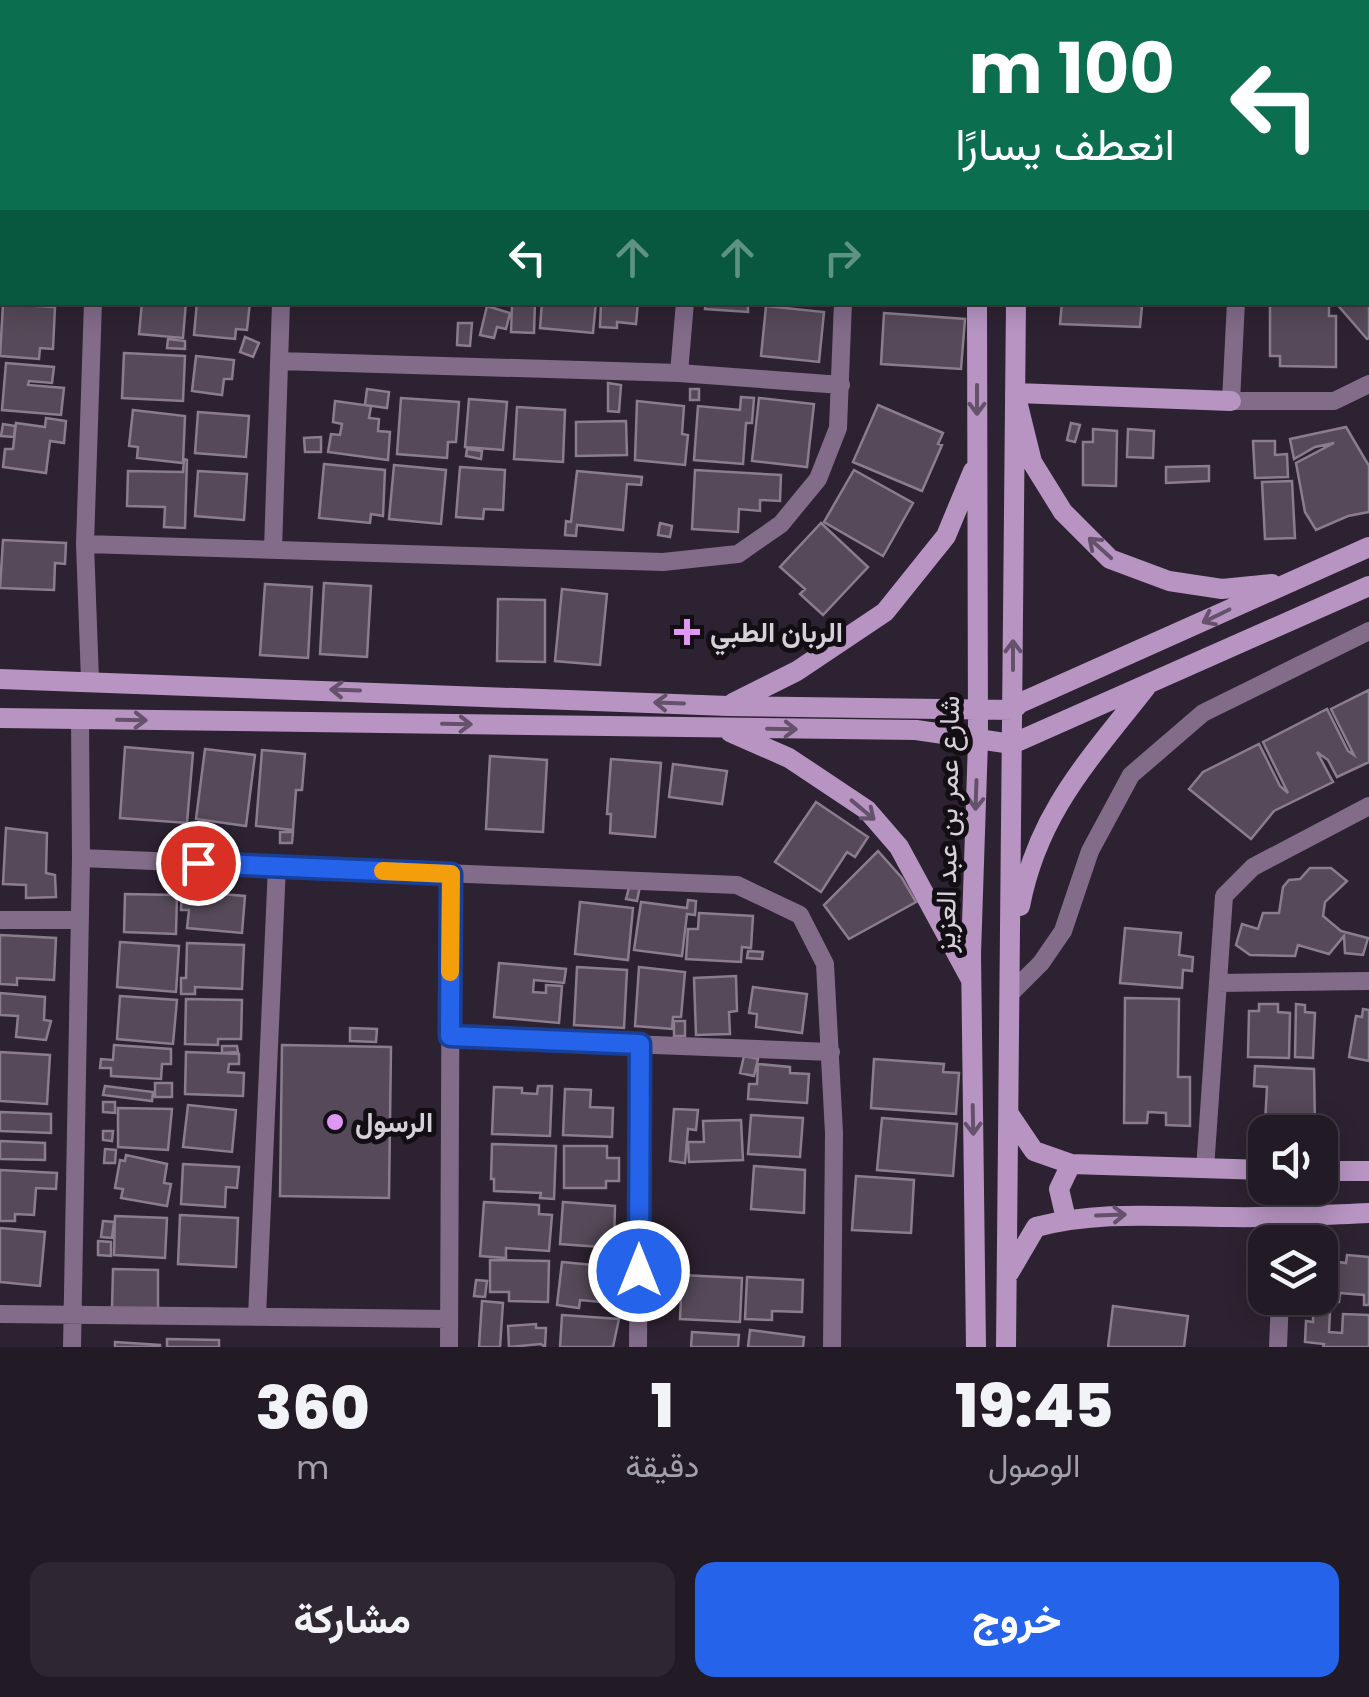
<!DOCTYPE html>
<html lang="ar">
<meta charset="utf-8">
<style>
body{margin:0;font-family:Poppins,Vazirmatn,sans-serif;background:#2e2732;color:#f1f3f6;direction:rtl;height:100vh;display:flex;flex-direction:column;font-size:38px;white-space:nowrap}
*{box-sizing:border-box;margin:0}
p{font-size:32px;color:#a2a1a7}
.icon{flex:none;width:55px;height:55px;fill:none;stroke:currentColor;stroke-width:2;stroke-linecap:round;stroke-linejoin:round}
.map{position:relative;height:1347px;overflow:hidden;direction:ltr}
.side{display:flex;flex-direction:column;background:#221a25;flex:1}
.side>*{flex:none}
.hud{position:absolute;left:0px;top:0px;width:1370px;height:305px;box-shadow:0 5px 25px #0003,0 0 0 2px #3f3842;direction:rtl;background:#0b6e4f;color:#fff;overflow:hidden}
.tools{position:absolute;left:1248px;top:1115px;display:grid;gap:20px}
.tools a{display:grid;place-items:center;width:90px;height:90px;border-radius:20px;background:#221a25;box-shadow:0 5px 25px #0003,0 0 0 2px #3f3842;font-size:50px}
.pin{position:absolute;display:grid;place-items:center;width:85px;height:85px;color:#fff;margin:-42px;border:5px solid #fff;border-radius:50%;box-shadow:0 2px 10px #0007}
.me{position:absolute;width:110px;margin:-55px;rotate:0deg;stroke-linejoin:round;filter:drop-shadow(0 0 8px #0008)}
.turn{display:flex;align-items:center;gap:35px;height:210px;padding:0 30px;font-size:45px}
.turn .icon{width:130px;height:130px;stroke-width:2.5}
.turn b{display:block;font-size:70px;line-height:85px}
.lanes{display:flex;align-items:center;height:95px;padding:0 30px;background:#0003;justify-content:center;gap:50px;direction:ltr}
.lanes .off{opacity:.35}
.eta{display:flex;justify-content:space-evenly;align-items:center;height:170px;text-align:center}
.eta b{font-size:60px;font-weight:800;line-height:70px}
.cta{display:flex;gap:20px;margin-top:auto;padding:20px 30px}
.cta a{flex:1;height:115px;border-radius:20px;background:#2563eb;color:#fff;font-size:40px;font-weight:800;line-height:115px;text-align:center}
.cta a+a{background:#2e2732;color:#f1f3f6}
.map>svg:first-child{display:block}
.building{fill:#564959;stroke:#8b7d8f;stroke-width:2.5}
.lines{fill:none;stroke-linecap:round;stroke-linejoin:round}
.street{stroke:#826c89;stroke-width:18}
.secondary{stroke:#b794c2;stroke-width:20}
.oneway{stroke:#65516b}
.route-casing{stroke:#184099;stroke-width:25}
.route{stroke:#2563eb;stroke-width:18}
.slow{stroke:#f59e0b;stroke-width:18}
.poi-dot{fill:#de98f2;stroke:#130e14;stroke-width:4}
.labels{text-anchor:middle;stroke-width:10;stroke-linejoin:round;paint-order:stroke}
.poi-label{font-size:28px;font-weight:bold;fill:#d7cfd9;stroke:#130e14;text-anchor:start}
.street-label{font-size:28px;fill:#d7cfd9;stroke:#130e14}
</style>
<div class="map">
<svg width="1369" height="1347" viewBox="0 0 1369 1347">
<rect width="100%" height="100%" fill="#2d2231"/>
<path class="building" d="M0,0H12L2,2V55Z
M350,0H403V2H350Z
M545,0H650L545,2Z
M1368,90L1369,91V158L1368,157Z
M1369,263V338L1367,339L1335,302H1368Z
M142,302H186L183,338L139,334Z
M197,302H250L247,330L236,329L235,339L194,335Z
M535,302L534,333L511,332L512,305L482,304Z
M542,302H596L593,333L540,328Z
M601,302H638L636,324L617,322V328L600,327Z
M706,302H748V312L705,309Z
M1062,302L1142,306L1140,327L1060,324Z
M1270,302H1329V316H1336V367L1280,366V356H1270Z
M3,304L55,307L53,349L40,348L39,359L0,356Z
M487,306L510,313L506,329L497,327L494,338L480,335Z
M766,306L824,312L819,362L761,356Z
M884,313L965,319L961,369L881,364Z
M458,323H472L470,346L457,345Z
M245,337L259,343L253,357L240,352Z
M168,339L185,341V349L167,348Z
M124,353L185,356L183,401L122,398Z
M196,356L234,360L232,379H224L222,395L192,391Z
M6,363L54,367L52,383L29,381L28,385L64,388L61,415L2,410Z
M608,383L621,385L619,412L608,411Z
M367,389L389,392L387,408L365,405Z
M690,389H699V400H690Z
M741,397L754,398L752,423H746L743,464L694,460L698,406L740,410Z
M401,398L459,402L456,442H448L447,458L397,454Z
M759,398L814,404L807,467L752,461Z
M469,399L507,402L503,450L465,447Z
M335,401L371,406L369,418L379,419L378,431L390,432L388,460L328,452L331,434L340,435L342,424L333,422Z
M637,401L684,406L682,434L688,435L685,465L635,460Z
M878,405L943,433L938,444L942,445L922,491L853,462Z
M517,407L565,410L563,462L514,459Z
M133,410L185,416L183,463L137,458L138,447L129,446Z
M198,412L249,416L246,457L195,453Z
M46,418L66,421L64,443L50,441L46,473L3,467L5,449H13L16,423L45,427Z
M626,421L627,455L576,456V422Z
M1071,423L1080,425L1075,442L1067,440Z
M3,424L15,426L14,437L1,436Z
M1346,427L1369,466V512L1348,516L1316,530L1305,512L1296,463L1334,443L1315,447L1294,459L1290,439Z
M1093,429L1117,431L1116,486L1083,485V442H1093Z
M1128,429L1154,431L1153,458L1127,457Z
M321,437V452H305L304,438Z
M1253,441H1275V455L1287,454L1288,477L1255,478Z
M467,449L482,451L481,459L466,456Z
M184,459L187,460L185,528L164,527L165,507L127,506L128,471L183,472Z
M324,464L385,470L383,516L371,514L370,523L319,518Z
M394,465L446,470L441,524L389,519Z
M1209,466V481L1166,483V467Z
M460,467L505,470L503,510L484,509L483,519L456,517Z
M695,470L781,475L780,501L760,500V511L739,509L738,532L692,529Z
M854,470L913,503L883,556L824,522Z
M198,471L247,474L244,520L195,516Z
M577,471L642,477L641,485L627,484L623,530L577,525L576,536L565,535L566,521L571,522Z
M1292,481L1295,538L1265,539L1262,482Z
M660,523L672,526L670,537L658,535Z
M821,523L868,567L823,615L800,594L805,589L780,567Z
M3,540L66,543L65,564L55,563L54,590L0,588Z
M324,583L371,586L367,657L320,654Z
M265,584L312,587L308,658L260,655Z
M562,589L607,594L600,665L555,661Z
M498,599L545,600V662L497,661Z
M1369,690V762L1337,777L1328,760L1317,752L1333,782L1274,811L1251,839L1189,789L1203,772L1259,744L1280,786L1288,793L1263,742L1327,709L1348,751L1354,755L1331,709Z
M125,747L193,753L187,823L120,818Z
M205,749L255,755L246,826L196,819Z
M262,750L305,754L302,790H296L293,830L256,826Z
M490,756L547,760L543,832L486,829Z
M611,759L661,763L655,837L610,833L611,814H607Z
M673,764L727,771L722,804L669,797Z
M816,802L868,837L855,857L847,852L821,892L775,862Z
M6,828L47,833L46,873L55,875L56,897L26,898V885L3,884Z
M280,832H293L292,843H280Z
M878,851L902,878L916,902L849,939L824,905Z
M1310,868H1331L1347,881L1325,902L1323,916L1341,931L1368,938L1363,955L1345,953L1344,936L1329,954L1298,945L1295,956L1250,955L1236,945L1242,924L1258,929L1263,913H1279L1283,887L1289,880L1300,879Z
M630,884L640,886L637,901L626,899Z
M182,891L245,896L242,933L187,928L189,910H181Z
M125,894L177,895L176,934L124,932Z
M688,900L696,901L695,915L687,914L682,956L634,950L641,902L687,908Z
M580,902L633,908L628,960L575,954Z
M699,913L753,916L751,948L742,947L741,962L686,959L688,929H698Z
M1125,928L1181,933L1179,955L1193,957L1192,971L1183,970L1182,988L1120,983Z
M0,935L56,938L54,980L17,978V985L0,984Z
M120,942L179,946L176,992L117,987Z
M187,943L244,945L242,989L195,987V994H181V978H186Z
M748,951L763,952L762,959L747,958Z
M499,963L566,969L564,983L534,980L533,992L546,993V985L562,986L559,1023L494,1017Z
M577,967L627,970L624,1028L574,1025Z
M639,967L685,972L681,1017H673L672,1029L635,1026Z
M736,976L737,1011L729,1012L730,1034L696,1035L694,978Z
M753,987L807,994L802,1033L756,1027L757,1014L749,1013Z
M0,993L45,997L44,1020L51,1021L46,1040L16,1037L18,1016L0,1015Z
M120,996L177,1000L173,1044L117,1039Z
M1125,998L1179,999L1178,1077H1190V1126L1166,1125V1113L1148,1112L1147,1123H1124Z
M186,999L242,1000L241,1039H218V1045L185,1044Z
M1259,1004H1278V1012L1290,1013L1289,1058L1248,1057L1249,1011H1259Z
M1296,1004L1305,1005V1012L1315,1013L1313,1058L1295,1057Z
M1363,1009L1369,1010V1061L1349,1057L1356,1016L1362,1017Z
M674,1021H685V1036H674Z
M350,1028L377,1029L376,1042L350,1041Z
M114,1045L171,1049V1064H162L161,1079L111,1076V1068H100L101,1059L113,1060Z
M282,1045L391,1047L389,1198L280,1196Z
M222,1046H237L238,1052L222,1053Z
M0,1052L50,1055L47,1104L0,1101Z
M186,1052L239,1054V1064H229L228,1072L244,1073L243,1096L185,1094Z
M744,1056L758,1059L754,1076L740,1073Z
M874,1059L944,1064L943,1072L959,1073L956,1114L871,1108Z
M758,1064L790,1067V1073L809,1074L807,1103L748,1099L749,1084H757Z
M1255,1066L1314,1069L1315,1126L1265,1123L1267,1087L1254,1086Z
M155,1083H172V1097H155Z
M105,1086L153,1092L152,1101L103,1095Z
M538,1086H552L550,1136L492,1134L494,1087L522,1088V1093L537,1094Z
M565,1089L591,1090L590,1107L613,1108L612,1137L563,1135Z
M103,1102H115V1113L103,1112Z
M188,1105L236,1110L232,1152L183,1147Z
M118,1108L172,1109L168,1150L118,1147Z
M674,1109L698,1110L696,1130L688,1129L685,1163L670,1161Z
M0,1112L51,1114V1133L0,1131Z
M751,1115L803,1118L800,1157L748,1154Z
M882,1118L957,1124L953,1176L877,1170Z
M741,1120L743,1160L689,1162L688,1142H704L703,1121Z
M103,1131H113L112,1141L103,1140Z
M0,1141L45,1143V1160L0,1159Z
M492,1144L556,1146L554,1199L540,1198L541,1193L494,1191V1179H491Z
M564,1146H607V1158H619V1181H606V1188H564Z
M105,1149L116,1150L115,1163H104Z
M126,1155L167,1164L164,1183L171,1184L167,1206L121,1198L123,1189L115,1188L120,1160L125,1161Z
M183,1164L239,1167L237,1188L226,1187L225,1207L181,1204Z
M754,1166L805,1170L804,1213L751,1209Z
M0,1170L57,1173L56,1189L36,1188L34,1215L15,1214V1221H0Z
M856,1176L914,1180L911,1233L852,1230Z
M484,1202L539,1205V1214L552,1215L549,1251L506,1248V1258L480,1256Z
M563,1202L615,1206L614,1248L560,1244Z
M180,1215L238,1218L236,1267L178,1264Z
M115,1216L167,1218L165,1258L114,1255Z
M103,1221L114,1222L112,1238L101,1237Z
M0,1228L45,1232L40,1286L0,1282Z
M98,1241L111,1242V1256L98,1255Z
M1347,1255L1369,1257V1305H1364V1295L1340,1293L1339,1302L1320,1301L1322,1276L1330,1277L1331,1261L1346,1263Z
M490,1260L549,1261L548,1302L509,1301V1292H490Z
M562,1262L614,1267L611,1303L580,1300L579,1308L557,1305Z
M113,1269L158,1270V1309L112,1308Z
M682,1275L742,1278L740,1322L680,1319Z
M747,1277L803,1280L802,1312L772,1311V1320L745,1319Z
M476,1280L487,1281L485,1297L474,1296Z
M482,1301L503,1303L500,1347H479Z
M1113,1306L1188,1316L1184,1347H1108Z
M1313,1311L1330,1312L1329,1332L1342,1333L1343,1314L1369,1315V1347H1323L1324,1344L1305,1342L1306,1321L1313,1322Z
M562,1315L619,1319L613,1347H560Z
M536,1324V1328H546L545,1347L541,1344L509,1347L508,1326Z
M750,1330L804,1337L803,1347H748Z
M692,1332L739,1335L738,1347H691Z
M167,1339L219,1340V1347H167Z
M115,1342L160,1345V1347H115Z"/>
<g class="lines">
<path class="street" d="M1236,0V2
M1264,0L1270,2
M102,2V0
M290,2V0
M698,2V0
M848,2V0
M1336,2V0
M1368,40H1369
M0,76H2
M1368,226L1369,224
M1236,302L1231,401H1334L1369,384
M279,361L679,373L841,385
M679,373L685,302
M85,544L663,562L738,554L781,524L818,479L838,428L843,302
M273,550L281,302
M90,680L85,544L93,302
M81,858L737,885L800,915L825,964L834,1133L832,1347
M0,920H80
M1218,983L1369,981
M1010,994L1041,963L1063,931L1090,851L1131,775L1203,713L1369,631
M450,1037L831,1052
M1205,1169L1224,896L1253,867L1369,806
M1282,1242L1283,1217
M0,1314L449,1319
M257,1317L277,866
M72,1347L81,858L80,719
M449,1347L451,873
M638,1347L640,1044
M1278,1347L1280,1298"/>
<path class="secondary" d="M984,2V0
M1019,2V0
M1231,401L1015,393L1032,462L1063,512L1110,559L1169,581L1222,589L1272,584
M0,679L728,706L1013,710L1020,703L1369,547
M733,703L797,671L885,612L946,536L973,471
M0,718L916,730L1012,744L1369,586
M730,732L789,758L867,810L899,847L970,978
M1020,906C1038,812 1090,759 1146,687
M1009,1114L1034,1151L1071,1164L1265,1170
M1320,1171H1369
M1066,1219L1059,1189L1071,1164
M1009,1273L1036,1227C1100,1210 1163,1217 1229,1217C1276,1218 1322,1215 1369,1213
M976,1347L971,954L978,741L977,302
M1006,1347L1016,302"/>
</g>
<defs><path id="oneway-shaft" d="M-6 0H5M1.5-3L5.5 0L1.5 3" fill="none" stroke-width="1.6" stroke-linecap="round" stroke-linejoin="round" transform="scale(2.5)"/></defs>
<g class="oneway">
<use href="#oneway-shaft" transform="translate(977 400) rotate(90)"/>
<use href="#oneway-shaft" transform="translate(1100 548) rotate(-138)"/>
<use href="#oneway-shaft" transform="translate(1216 616) rotate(154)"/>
<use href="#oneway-shaft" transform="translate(1013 655) rotate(-90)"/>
<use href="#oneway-shaft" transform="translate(345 690) rotate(-178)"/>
<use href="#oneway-shaft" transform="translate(669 703) rotate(-178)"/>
<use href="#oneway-shaft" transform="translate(132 720) rotate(1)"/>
<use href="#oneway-shaft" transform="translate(457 724) rotate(1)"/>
<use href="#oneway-shaft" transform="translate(782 729) rotate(1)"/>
<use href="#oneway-shaft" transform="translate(976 795) rotate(92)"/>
<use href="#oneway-shaft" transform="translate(863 810) rotate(40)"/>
<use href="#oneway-shaft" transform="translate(973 1120) rotate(89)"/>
<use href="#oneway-shaft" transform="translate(1111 1215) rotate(-2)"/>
</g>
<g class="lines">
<g class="route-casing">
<path id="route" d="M198,863L451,874L450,1036L640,1044L639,1271"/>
</g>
<use href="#route" class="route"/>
<path class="slow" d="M383,871L451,874L450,972"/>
</g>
<g class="poi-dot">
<path d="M682 617h10v10h10v10h-10v10h-10v-10h-10v-10h10z"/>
<circle cx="335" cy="1122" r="10"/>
</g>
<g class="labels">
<g class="poi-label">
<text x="710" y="642">الربان الطبي</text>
<text x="355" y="1132">الرسول</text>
</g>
<g class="street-label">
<text transform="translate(947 824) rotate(-89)" y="10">شارع عمر بن عبد العزيز</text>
</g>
</g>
</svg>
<div class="tools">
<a><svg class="icon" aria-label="sound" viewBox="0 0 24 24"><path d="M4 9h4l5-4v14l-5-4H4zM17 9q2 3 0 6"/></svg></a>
<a><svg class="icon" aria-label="layers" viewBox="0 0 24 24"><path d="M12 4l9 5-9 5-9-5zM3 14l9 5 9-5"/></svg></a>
</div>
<div class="pin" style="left:198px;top:863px;background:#d93025"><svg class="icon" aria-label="arrive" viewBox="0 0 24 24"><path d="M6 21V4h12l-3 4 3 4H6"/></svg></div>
<svg class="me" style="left:639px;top:1271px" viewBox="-20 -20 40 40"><circle r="17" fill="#2563eb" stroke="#fff" stroke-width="3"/><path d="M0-11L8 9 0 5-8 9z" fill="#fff"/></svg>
<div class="hud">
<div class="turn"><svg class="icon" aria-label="left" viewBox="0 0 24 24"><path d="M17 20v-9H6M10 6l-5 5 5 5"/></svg><div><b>100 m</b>انعطف يسارًا</div></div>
<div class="lanes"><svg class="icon" aria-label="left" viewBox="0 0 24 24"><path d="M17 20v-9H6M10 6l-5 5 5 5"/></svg><svg class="icon off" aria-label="ahead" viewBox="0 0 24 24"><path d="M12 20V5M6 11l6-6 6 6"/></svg><svg class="icon off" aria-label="ahead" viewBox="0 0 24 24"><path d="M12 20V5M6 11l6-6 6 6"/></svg><svg class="icon off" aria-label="right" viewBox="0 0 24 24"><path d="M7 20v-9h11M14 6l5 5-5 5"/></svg></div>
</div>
</div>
<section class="side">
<div class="eta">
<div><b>19:45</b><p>الوصول</p></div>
<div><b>1</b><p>دقيقة</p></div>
<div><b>360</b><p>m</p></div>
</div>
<div class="cta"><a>خروج</a><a>مشاركة</a></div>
</section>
